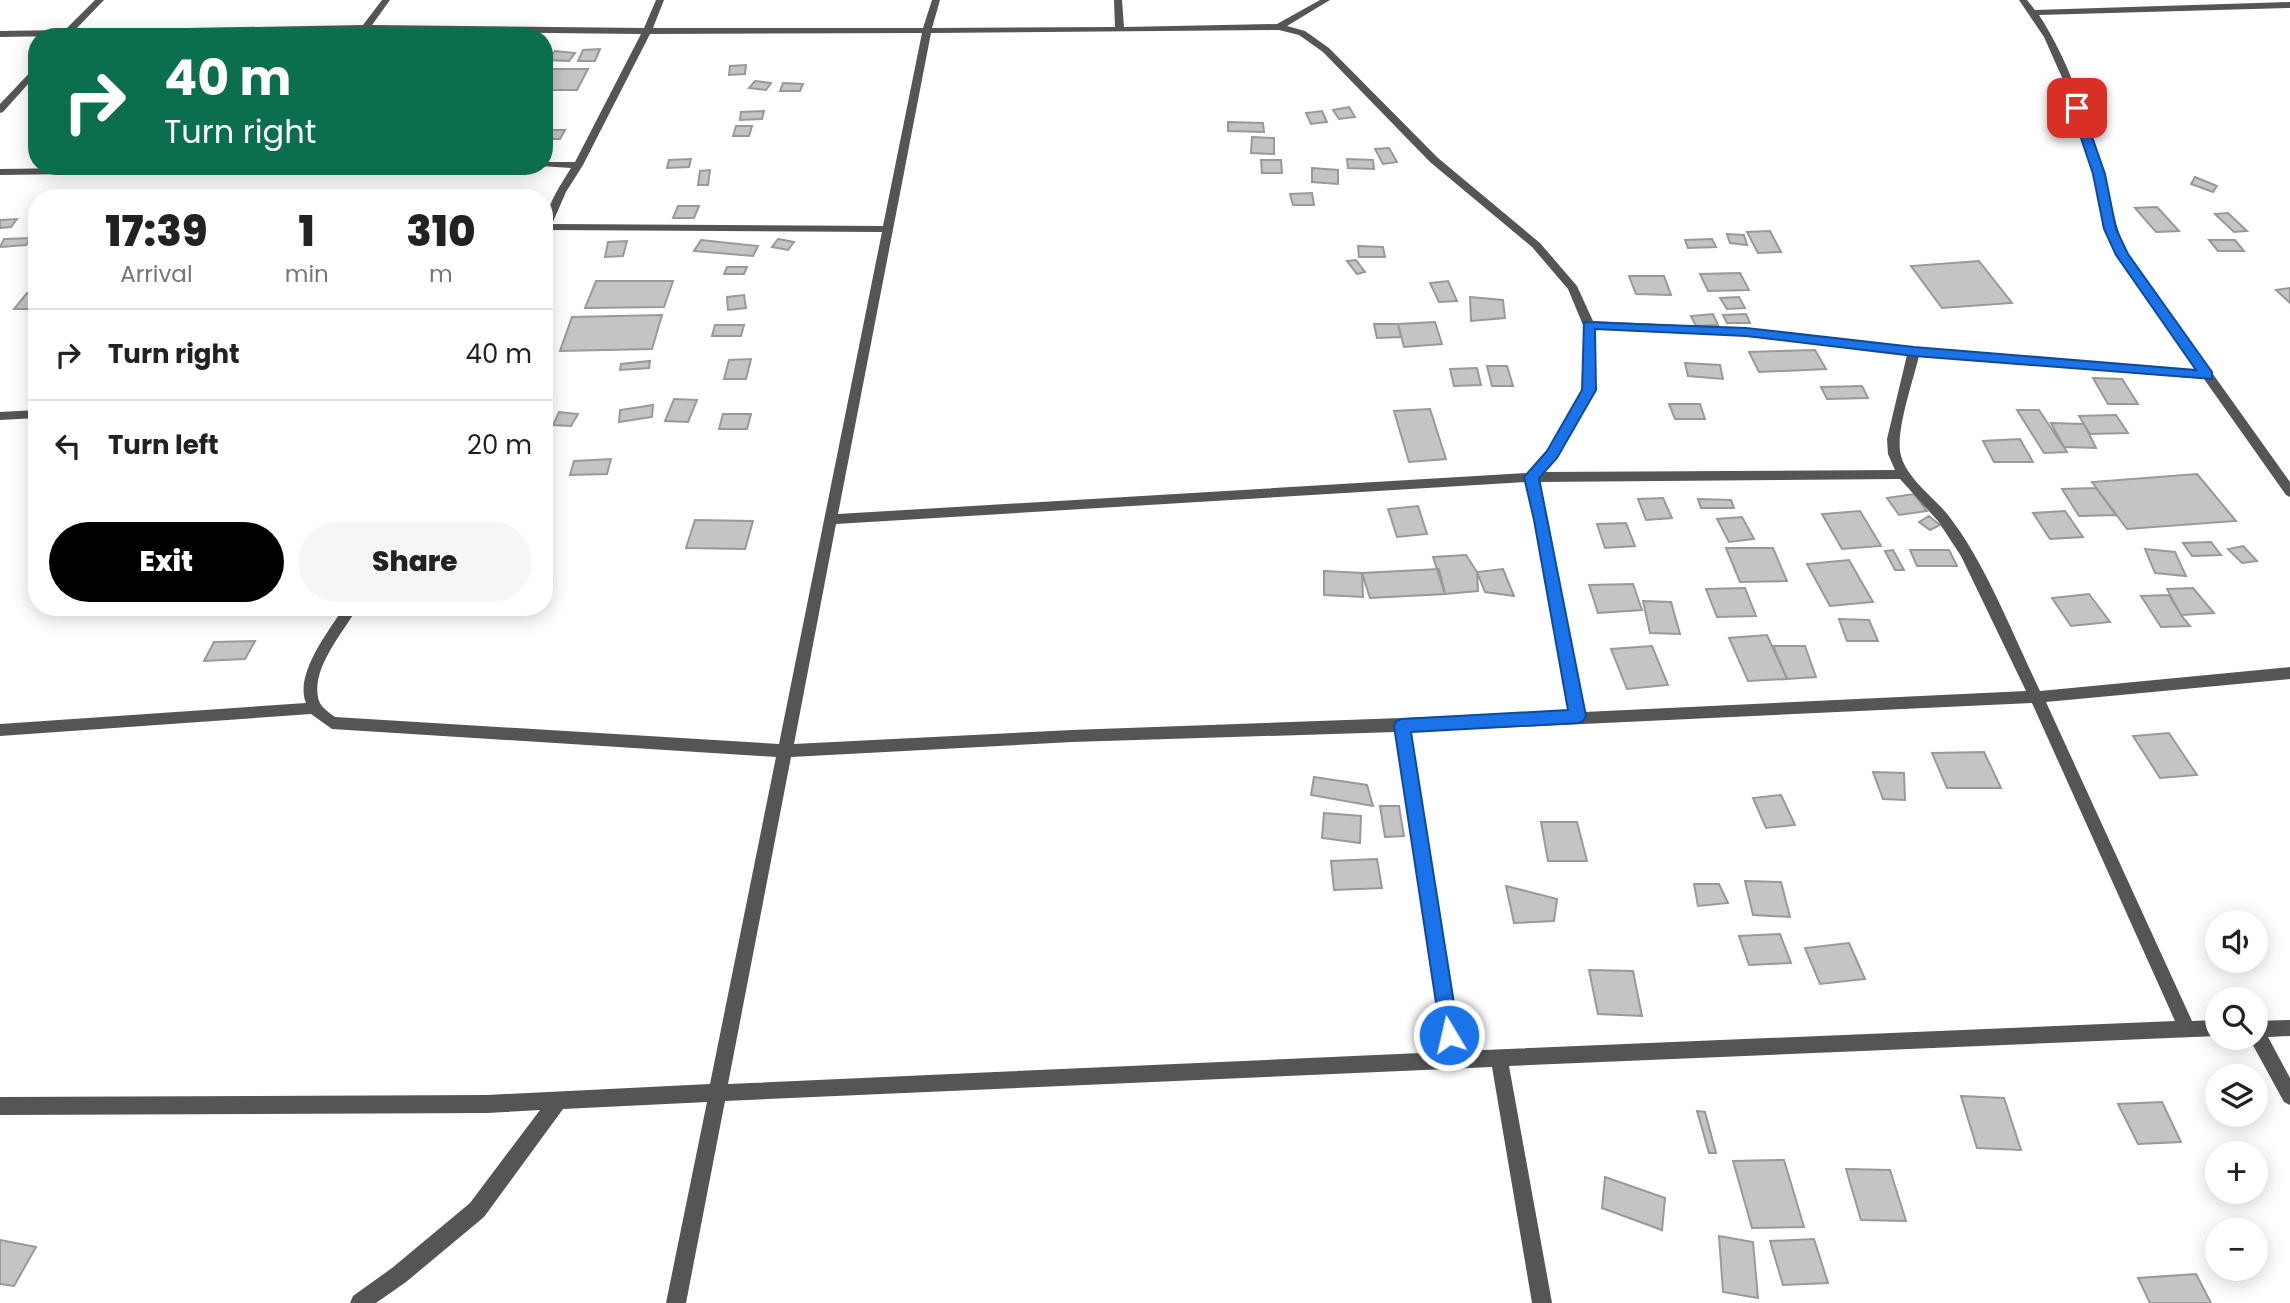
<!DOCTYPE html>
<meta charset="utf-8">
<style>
body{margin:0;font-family:Poppins,sans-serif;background:#f6f6f6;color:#222;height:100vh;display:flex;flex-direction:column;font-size:26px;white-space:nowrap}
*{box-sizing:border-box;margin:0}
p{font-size:23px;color:#767676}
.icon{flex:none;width:38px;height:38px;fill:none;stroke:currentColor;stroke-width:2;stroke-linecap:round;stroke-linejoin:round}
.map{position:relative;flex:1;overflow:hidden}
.side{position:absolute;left:28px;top:189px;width:525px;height:427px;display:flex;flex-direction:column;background:#fff;border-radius:28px;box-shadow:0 4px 18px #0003}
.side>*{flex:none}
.banner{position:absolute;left:28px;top:28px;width:525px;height:147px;border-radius:28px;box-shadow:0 4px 18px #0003;background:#0b6e4f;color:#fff;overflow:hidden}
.fabs{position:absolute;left:2205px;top:910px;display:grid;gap:14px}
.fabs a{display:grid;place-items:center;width:63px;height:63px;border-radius:50%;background:#fff;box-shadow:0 4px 18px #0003;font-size:35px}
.pin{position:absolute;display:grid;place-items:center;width:60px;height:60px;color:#fff;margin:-30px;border-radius:14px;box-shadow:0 4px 10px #0006}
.me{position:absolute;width:77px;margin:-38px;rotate:351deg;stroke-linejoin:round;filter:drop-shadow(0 0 5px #0008)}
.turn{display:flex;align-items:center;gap:24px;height:147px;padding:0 21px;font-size:32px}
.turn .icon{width:91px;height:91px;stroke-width:2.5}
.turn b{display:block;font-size:49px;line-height:60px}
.eta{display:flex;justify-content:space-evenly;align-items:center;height:119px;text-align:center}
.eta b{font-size:42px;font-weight:800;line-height:49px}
.primary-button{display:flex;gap:14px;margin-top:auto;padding:14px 21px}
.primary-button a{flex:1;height:80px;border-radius:42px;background:#000;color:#fff;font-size:28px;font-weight:800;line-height:80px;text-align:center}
.primary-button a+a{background:#f6f6f6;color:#222}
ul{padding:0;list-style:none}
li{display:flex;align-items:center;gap:21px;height:91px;padding:0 21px;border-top:2px solid #e0e0e0}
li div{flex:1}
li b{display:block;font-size:26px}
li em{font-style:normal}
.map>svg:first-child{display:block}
.building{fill:#c4c4c4;stroke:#999;stroke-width:2}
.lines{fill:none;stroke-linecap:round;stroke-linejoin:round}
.minor{fill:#555;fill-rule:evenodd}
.route{fill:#1a73e8;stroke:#114b97;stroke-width:2}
</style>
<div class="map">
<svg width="2290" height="1303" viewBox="0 0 2290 1303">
<rect width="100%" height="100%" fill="#fff"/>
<path class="building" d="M600,49L595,61H578L583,50Z
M555,51L575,53L569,61L548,60Z
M746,65L745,74L729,75L730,66Z
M549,69H588L577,90H544V77Z
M755,81L771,83L766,90L749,88Z
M783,83L803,84L800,91H780Z
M1349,107L1355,117L1339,119L1333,110Z
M764,111L762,119L740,120L741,112Z
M1322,111L1327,122L1311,124L1306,113Z
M1228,122L1263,123L1264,132L1228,131Z
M736,126H752L749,136H733Z
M548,130H565L560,139H544Z
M1252,137L1274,138V154L1251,153Z
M1389,148L1397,162L1383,164L1375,149Z
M691,159L689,167L667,168L669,160Z
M1347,159L1373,160L1374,169L1348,168Z
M1261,160H1281L1282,173H1262Z
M1312,168L1338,170V184L1312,182Z
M710,170L708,185H698L700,171Z
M2195,177L2217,186L2213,192L2191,184Z
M1312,193L1314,205H1293L1290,194Z
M678,206H699L694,218H673Z
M2157,207L2179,231L2156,232L2135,208Z
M2228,213L2247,231L2234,232L2215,214Z
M17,219L11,227L0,228V220Z
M1770,231L1781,252L1758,253L1747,232Z
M1727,234L1744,235L1747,245L1730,243Z
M32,238L26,245L0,247L4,239Z
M778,239L794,242L788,250L772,247Z
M1712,239L1716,247L1688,248L1685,240Z
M701,240L758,246L753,256L694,251Z
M2209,240H2235L2244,251H2218Z
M627,241L623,256L605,257L608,242Z
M1358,246L1383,247L1385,257H1359Z
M1356,260L1365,272L1357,274L1347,261Z
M1979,261L2012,303L1942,308L1911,266Z
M727,267H747L744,274H724Z
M1740,273L1749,290L1708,291L1700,274Z
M1629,276H1664L1671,295L1636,294Z
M596,281H673L664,307L585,308Z
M1448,281L1457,301L1439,302L1430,283Z
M2290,288V303L2276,290Z
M27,293H37V300L30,309H14Z
M744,295L746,308L728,310L727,297Z
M1470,297L1503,300L1505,318L1471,321Z
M1739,297L1745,308L1727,309L1720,298Z
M1713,314L1718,325L1696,326L1691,316Z
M1746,314L1750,323H1727L1723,315Z
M662,315L652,349L560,351L572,317Z
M1435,322L1442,344L1404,347L1398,324Z
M1374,324H1398L1401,337L1377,338Z
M715,325H744L741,336H712Z
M1815,350L1826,369L1759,372L1749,352Z
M751,359L746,379H724L729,360Z
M650,361L649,368L620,370L621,364Z
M1685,363L1720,365L1723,379L1688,376Z
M1487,366H1507L1513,386H1492Z
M1477,368L1481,385L1454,386L1450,369Z
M2093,378L2122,379L2138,404H2108Z
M1862,386L1868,398L1827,399L1821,387Z
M674,399L697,400L688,422L665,421Z
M1669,404H1700L1705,419H1675Z
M653,405L652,417L619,422L620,410Z
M1430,409L1446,459L1409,462L1394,411Z
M2017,410H2039L2067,452L2044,453Z
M559,412L578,414L571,426L553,425Z
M723,414H751L747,429H719Z
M2116,415L2128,433L2090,434L2079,416Z
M2051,423L2084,424L2096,448L2064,447Z
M2020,439L2033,462H1994L1983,441Z
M611,459L607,474L570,475L574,461Z
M2197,474L2236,521L2127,529L2092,482Z
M2096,488L2116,515L2079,516L2062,489Z
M1914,494L1927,511L1899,515L1887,498Z
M1663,498L1672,518L1646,520L1638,499Z
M1698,499L1731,500L1734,508H1701Z
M1418,506L1427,534L1397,537L1388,509Z
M1860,511L1881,546L1842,549L1822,514Z
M2065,511L2083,537L2050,539L2033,513Z
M1929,516L1940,525L1930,530L1919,522Z
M1742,517L1754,539L1729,542L1717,519Z
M695,520L753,521L745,549L686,548Z
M1626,523L1635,546L1605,548L1597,524Z
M2211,542L2221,555L2192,556L2183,543Z
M2243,546L2257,561L2242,563L2228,549Z
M1726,548H1773L1787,581L1740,582Z
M2145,549L2175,552L2186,576L2155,573Z
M1893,550L1904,570H1895L1885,551Z
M1910,550H1949L1957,566H1917Z
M1466,555L1477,572L1478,591L1445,594L1433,557Z
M1849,560L1873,602L1830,606L1807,564Z
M1439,569L1445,594L1370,598L1362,573Z
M1503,569L1514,596L1485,592L1477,572Z
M1324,571L1362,573L1363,597L1324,595Z
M1633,584L1642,610L1598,613L1589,585Z
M1745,588L1756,616L1717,617L1706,589Z
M2193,588L2214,613L2181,615L2167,589Z
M2089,594L2110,622L2071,626L2052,598Z
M2169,595L2181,615L2190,626L2161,627L2141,596Z
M1643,601L1671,602L1680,634L1650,633Z
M1839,619L1869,620L1878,641H1847Z
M1767,635L1787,679L1748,681L1729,638Z
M255,641L245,659L204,661L214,642Z
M1652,646L1668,685L1627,689L1611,649Z
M1773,646H1805L1816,677L1787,679Z
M2169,733L2197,775L2160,778L2133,736Z
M1984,752L2001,788H1947L1932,753Z
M1873,772L1904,773L1905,800L1883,799Z
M1314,777L1367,785L1373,806L1311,795Z
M1781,795L1795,825L1766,828L1753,798Z
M1380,806H1399L1404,836L1385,837Z
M1324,813L1361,816L1360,843L1322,838Z
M1541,822H1577L1587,861H1548Z
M1377,859L1382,888L1334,890L1331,861Z
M1745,881L1781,882L1790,917L1753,915Z
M1694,884H1719L1728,903L1698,906Z
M1506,886L1557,899L1554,921L1514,923Z
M1780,934L1791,963L1749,965L1739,936Z
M1849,943L1865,979L1820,984L1805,948Z
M1589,970L1633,971L1642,1016L1598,1014Z
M1961,1096L2004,1098L2021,1150L1977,1148Z
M2162,1102L2181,1142L2138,1144L2118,1104Z
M1697,1111L1705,1112L1716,1153H1709Z
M1784,1160L1804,1227L1752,1228L1733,1161Z
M1846,1169L1890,1170L1906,1221L1861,1220Z
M1605,1177L1665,1198L1662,1230L1602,1208Z
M1719,1236L1753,1242L1758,1298L1723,1292Z
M1814,1239L1828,1283L1783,1285L1770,1241Z
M0,1240L36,1247L14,1286L0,1284Z
M2196,1274L2211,1303H2150L2138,1278Z"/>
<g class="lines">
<path class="minor" d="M95,0H104L75,30L363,25L382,0H390L372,25L644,28L656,0H664L653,28H923L932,0H940L932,28L1115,27L1114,0H1122L1124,27L1277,24L1320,0H1330L1287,26L1305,31L1329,48L1438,158L1540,243L1577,286L1593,321L1746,328L1914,348L2198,370L2118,255L2106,224L2093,172L2064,82L2044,37L2019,0H2027L2035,10L2290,2V8L2039,15C2070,63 2087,117 2103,171C2111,200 2115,228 2128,255L2290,482V497L2286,495L2204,379L1919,356C1913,381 1897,427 1900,451C1904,477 1932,495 1948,515C1985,562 2013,635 2040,691L2290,667V679L2046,702L2192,1021L2217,1020V1036L1509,1066L1552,1303H1532L1492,1067L725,1101L686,1303H666L707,1102L563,1109L484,1217L406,1282L376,1303H350L353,1296L392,1268L470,1203L540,1110L487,1113L0,1115V1097L487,1095L710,1084L776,757L332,729L311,714L0,736V724L306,703C294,674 329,631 344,607H358C344,631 312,667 318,697C319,706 328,712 335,717L779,744L882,232L550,230L544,234C544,209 558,189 571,168L540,166H544V162H575L641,34L366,31L0,37V31L65,30ZM1279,30L1299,35L1323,52L1430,162L1532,247L1568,289L1583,325V390L1548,452L1528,473L838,514L931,33ZM922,33L883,226L552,224L566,192L583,165L650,34ZM1595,329L1746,336L1907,355L1887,439L1888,454L1895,470L1543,472L1556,458L1595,390ZM1900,479L1938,521L1961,556L2026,691L1584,712L1548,520L1538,482ZM1526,482L1536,520L1570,712L1072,730L794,744L836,524ZM2032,703L2175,1021L1460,1051L1410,732ZM1396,732L1443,1052L728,1084L791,757L1072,742Z
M37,65V74L3,112L0,113V104Z
M212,166H470L465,169L0,175V169Z
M37,410V418L0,420V412Z
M2290,1020V1036L2268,1037L2290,1078V1105L2284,1102L2249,1038H2256V1021Z"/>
</g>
<path class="route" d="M2077,105L2082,108L2105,174L2116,229L2128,254L2212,372V379L1914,356L1746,336L1595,329L1596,390L1557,458L1539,478L1586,716L1583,721L1578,723L1411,732L1459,1035L1456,1042L1449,1044L1442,1042L1394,726L1396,721L1402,719L1568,710L1534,520L1524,477L1547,451L1582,390L1584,322L1746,328L1914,347L2196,370L2116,255L2104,229L2093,174L2071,108Z"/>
</svg>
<div class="fabs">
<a><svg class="icon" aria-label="sound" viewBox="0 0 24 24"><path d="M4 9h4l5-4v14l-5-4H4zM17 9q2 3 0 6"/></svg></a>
<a><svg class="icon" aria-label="search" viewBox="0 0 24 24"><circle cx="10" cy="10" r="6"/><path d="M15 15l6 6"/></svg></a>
<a><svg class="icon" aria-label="layers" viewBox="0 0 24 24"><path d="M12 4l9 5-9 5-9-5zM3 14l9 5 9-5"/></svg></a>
<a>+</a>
<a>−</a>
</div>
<div class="pin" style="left:2077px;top:108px;background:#d93025"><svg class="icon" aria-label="arrive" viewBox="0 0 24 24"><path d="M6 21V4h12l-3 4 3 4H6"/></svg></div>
<svg class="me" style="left:1449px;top:1035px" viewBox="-20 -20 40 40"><circle r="17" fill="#1a73e8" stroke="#fff" stroke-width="3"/><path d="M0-11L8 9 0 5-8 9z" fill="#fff"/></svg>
<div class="banner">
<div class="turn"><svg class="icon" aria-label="right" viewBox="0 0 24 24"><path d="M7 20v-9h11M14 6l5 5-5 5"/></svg><div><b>40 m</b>Turn right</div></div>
</div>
<section class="side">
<div class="eta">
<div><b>17:39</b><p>Arrival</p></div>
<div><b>1</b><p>min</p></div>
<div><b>310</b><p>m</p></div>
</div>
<ul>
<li><svg class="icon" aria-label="right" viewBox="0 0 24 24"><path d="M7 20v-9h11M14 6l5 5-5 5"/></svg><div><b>Turn right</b></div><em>40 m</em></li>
<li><svg class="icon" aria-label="left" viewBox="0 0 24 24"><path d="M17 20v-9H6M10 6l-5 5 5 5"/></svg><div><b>Turn left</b></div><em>20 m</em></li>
</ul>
<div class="primary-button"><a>Exit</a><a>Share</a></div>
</section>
</div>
